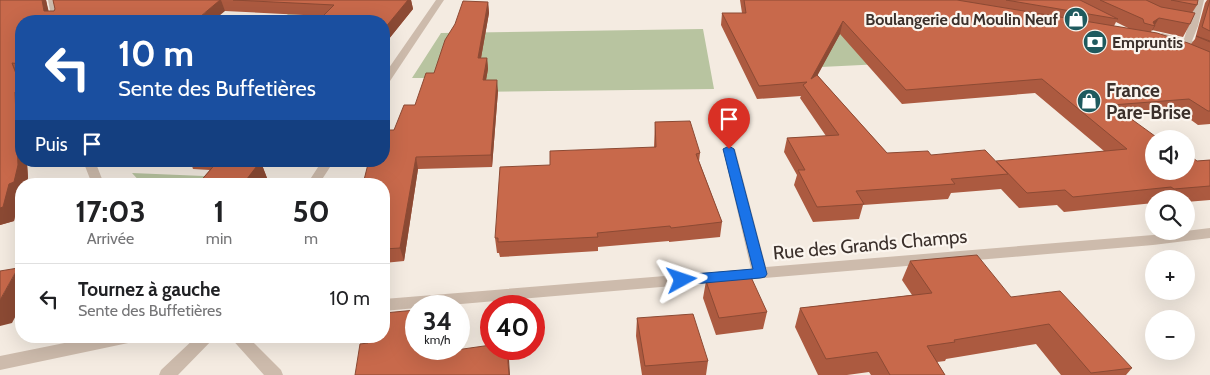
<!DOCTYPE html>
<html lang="fr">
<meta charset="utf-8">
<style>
body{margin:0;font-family:Cabin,sans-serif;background:#f6f6f6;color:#202124;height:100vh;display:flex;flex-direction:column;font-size:19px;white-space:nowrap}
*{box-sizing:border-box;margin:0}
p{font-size:16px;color:#757577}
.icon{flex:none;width:28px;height:28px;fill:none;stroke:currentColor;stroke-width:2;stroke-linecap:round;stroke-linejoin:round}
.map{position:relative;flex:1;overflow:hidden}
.details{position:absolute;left:15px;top:178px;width:375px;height:165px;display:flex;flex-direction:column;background:#fff;border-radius:20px;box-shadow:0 5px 20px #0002}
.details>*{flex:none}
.guide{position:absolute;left:15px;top:15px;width:375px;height:152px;border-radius:20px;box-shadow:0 5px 20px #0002;background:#1a4fa0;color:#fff;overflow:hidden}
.controls{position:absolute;left:1145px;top:130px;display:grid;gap:10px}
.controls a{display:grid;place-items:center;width:50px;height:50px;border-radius:50%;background:#fff;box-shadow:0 5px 20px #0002;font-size:25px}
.speed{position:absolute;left:405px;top:295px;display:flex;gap:10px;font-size:25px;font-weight:700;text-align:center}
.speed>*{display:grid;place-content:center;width:65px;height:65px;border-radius:50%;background:#fff;box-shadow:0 5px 20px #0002;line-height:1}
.speed small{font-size:12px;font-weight:400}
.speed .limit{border:8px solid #d22;background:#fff;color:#111}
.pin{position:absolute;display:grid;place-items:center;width:42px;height:42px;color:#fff;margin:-51px -21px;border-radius:50% 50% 50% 0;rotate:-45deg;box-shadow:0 0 5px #0007}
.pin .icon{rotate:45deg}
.me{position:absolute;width:55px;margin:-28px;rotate:85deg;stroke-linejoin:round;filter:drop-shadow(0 0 4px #0008)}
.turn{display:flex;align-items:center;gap:18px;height:105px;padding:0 20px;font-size:22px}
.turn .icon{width:65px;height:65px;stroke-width:2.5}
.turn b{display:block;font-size:35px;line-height:42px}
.then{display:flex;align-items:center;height:48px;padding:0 20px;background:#0003;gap:10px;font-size:19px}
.eta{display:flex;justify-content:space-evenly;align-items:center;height:85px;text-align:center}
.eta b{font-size:30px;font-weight:800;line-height:35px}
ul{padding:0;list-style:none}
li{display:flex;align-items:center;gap:15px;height:70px;padding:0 20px;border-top:1px solid #e0e0e0}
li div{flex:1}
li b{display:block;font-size:19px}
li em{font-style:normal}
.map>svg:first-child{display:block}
.green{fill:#b8c4a0}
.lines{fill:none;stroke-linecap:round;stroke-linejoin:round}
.minor{fill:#cdbbac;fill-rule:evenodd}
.wall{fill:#ac5a40;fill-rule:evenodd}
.shaded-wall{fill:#8c4a34}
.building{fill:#c8694b;stroke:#8c4a34}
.route{fill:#1a73e8;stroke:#114b97}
.labels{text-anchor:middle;stroke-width:4.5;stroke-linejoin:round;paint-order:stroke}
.far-poi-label{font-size:16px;font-weight:bold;fill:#3b302b;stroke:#fbf5ee;text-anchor:end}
.poi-label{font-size:19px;font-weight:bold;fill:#3b302b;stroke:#fbf5ee;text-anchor:start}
.street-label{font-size:19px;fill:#3b302b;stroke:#fbf5ee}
</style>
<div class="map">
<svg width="1210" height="375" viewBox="0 0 1210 375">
<rect width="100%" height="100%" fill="#f4ebe1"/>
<path class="green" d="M109,0H190L208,18L281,20L288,14L350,17L346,21H213L214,20L205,21H73Z
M857,0L882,64L821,67Z
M703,29L714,89L463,92L441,78H412L441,33Z
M132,173L227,177L221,184H142Z"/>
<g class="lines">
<path class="minor" d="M48,0H56L60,21H52Z
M436,0H444L388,84L384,85V75Z
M1196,0H1204L1198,26L1192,41L1210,48V54L1189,46L1185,50H1179L1177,48L1181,44L1158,36L1162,33L1184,39Z
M729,146L735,149L766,267L1153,235L1210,228V238L1153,245L438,306H416V308L384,311V299L751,269L723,149Z
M83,161H95L104,184H92Z
M322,161H334L319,184H307Z
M99,336H141L139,341L133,342L0,370V356Z
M197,336H216L178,375H159L161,370Z
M229,336H247L281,370L283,375H264Z"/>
</g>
<path class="wall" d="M0,0H46L48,11H54L55,9L53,0H411L413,9L384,45V21L323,16L225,11L21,21V76H20L28,178L21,184V197L19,198L14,221L0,225Z
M740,0H1198L1197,5L1192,13L1190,24L1183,37L1152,30L1151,32L1191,44L1195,39L1205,3L1207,0H1210V124L1198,125L1180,112L1129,117L1154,139L1197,161L1210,160V200L1186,202V199H1154V203L1064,212L1057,205L1019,208L1001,189L951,193L948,199L863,205L859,219L813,222L794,185L797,175L784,152L787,138L826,136L800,98L801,96L757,99L721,25L722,13H742ZM1116,22L1130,29L1114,26ZM840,34L902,104L1035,93L1104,151L996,162L931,155L887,153L817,75Z
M488,2L489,13L481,58H487L488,69L486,80L498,91L492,167L418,169L404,261L384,263V184L372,164L394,130L415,105L434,73Z
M655,122L700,153L699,161L722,222L720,237L669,242V241L598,247V251L500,257L499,253H497L495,238L550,165L654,147Z
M166,161H266L262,165L267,178L263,184H198L210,170L193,169L192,166L168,164Z
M910,261L1011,297L1132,368L1126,375H1061L1036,344L946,359L945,361L937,362L945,375H871L869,372L847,375H818L795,327L800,308L912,295L902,280Z
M706,281L767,312L763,329L716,335L703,298Z
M637,318L708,361L706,375H642L636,336Z"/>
<path class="shaded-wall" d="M42,0H46L51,21L44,11Z
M220,0H221L225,11L213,21H195Z
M408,0H411L413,9L384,45V29Z
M488,2L489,13L479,69L478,58Z
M1159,18L1152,30V31L1155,26L1153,22Z
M843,21L840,34L808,93L811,79Z
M487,58L488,69L484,91L483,80Z
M12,63L21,80V87Z
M497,80L498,91L492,167L491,155Z
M21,90V161H27L28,178L27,184H21V197L19,198L14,221L0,225V208L15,92Z
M416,157L418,169L404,261L400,248Z
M247,161H266L262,165L267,178L263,184H243Z
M18,268L21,272V306L12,323L0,326V300Z
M507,349L509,359L510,375H509Z"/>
<path class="building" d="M0,0H42L44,11H54L55,9L53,0H220L195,21H21V64L12,63L21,87V90L15,92L18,165L14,182L9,184L3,207L0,208Z
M233,0H408L384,29V21H318L334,5Z
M744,0H957L1157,33L1188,43L1210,52V111H1208L1189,99L1112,105L1159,139H1154V171H1186V153L1197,161L1210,160V186L1174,189L1171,187L1073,197L1065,190L1027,193L996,161L1127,149L1042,79L906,90L843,21L811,79L817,75L887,153L928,151L931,155L985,150L1008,174L951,179L955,184L856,191L864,204L817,207L798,170H805L787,138L839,135L803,85L807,82L759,86L722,13H746Z
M1006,0H1080L1118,19Z
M1100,0H1146L1161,7L1195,13L1190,24L1159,18L1153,22L1155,26L1144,23L1143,19Z
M1171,0H1198L1197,5Z
M1210,0V31L1202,27Z
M463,1L488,2L478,58H487L483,80H497L491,155L416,157L400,248L384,249V184H363L368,164H372L373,161H384V136L386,130H394L404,105H415L426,73H434L445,40L455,24Z
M1196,36L1210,41V42Z
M690,121L700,153L696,154L722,222L671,228L670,226L597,233L598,237L498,242V238H495L500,167L550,165V151L656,147L655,122Z
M218,161H247L260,162L243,184H198Z
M977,255L1011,297L1060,291L1132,368L1091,373L1049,324L954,340L955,342L927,346L945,375H890L877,352L826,359L800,308L932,293L910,261Z
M18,268L0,300V271Z
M751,277L767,312L719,318L706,281Z
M416,310V349H456V350L491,345V349H507L509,375H355L360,344L368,343V336H384V313Z
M693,314L708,361L645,366L637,318Z"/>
<path class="route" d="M729,146L734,149L767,274L765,277L760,278L682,285L677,284L675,280L677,277L682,275L753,269L723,149Z"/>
<defs>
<g id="shop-disc" transform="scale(1.25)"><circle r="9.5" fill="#1f5a5e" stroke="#fbf5ee"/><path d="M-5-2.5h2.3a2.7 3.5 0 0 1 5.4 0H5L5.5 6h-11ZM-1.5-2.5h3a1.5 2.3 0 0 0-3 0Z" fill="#fff"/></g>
<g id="bank-disc" transform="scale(1.25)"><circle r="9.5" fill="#1f5a5e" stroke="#fbf5ee"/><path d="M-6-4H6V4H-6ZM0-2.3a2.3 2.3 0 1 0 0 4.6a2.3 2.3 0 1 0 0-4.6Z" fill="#fff"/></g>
</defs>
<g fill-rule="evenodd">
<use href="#shop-disc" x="1076" y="19"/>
<use href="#bank-disc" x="1095" y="42"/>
<use href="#shop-disc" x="1089" y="101"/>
</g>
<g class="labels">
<g class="far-poi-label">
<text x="1058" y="25">Boulangerie du Moulin Neuf</text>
<text x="1112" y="48" text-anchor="start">Empruntis</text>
</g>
<g class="poi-label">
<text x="1106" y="97">France<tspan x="1106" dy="22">Pare-Brise</tspan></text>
</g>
<g class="street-label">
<text transform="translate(870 244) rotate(-5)" y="7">Rue des Grands Champs</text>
</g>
</g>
</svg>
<div class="controls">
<a><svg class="icon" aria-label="sound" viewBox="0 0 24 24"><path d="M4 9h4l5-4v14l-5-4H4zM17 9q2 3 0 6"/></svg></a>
<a><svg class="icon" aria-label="search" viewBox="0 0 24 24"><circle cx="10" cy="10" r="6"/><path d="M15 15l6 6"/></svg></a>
<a>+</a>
<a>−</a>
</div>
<div class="speed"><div>34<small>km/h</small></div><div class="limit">40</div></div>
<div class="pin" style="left:729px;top:149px;background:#d93025"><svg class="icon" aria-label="arrive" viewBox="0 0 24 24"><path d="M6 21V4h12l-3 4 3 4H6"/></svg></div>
<svg class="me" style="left:682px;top:280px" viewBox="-20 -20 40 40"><path d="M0-17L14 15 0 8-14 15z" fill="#1a73e8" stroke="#fff" stroke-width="4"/></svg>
<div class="guide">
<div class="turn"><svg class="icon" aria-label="left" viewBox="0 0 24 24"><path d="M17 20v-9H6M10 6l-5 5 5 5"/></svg><div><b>10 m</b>Sente des Buffetières</div></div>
<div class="then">Puis<svg class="icon" aria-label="arrive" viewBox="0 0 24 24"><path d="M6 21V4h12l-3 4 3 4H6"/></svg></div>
</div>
<section class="details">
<div class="eta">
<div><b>17:03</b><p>Arrivée</p></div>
<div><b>1</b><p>min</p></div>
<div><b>50</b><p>m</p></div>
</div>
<ul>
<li><svg class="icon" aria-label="left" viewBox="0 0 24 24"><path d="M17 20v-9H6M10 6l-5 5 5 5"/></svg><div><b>Tournez à gauche</b><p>Sente des Buffetières</p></div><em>10 m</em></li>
</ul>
</section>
</div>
